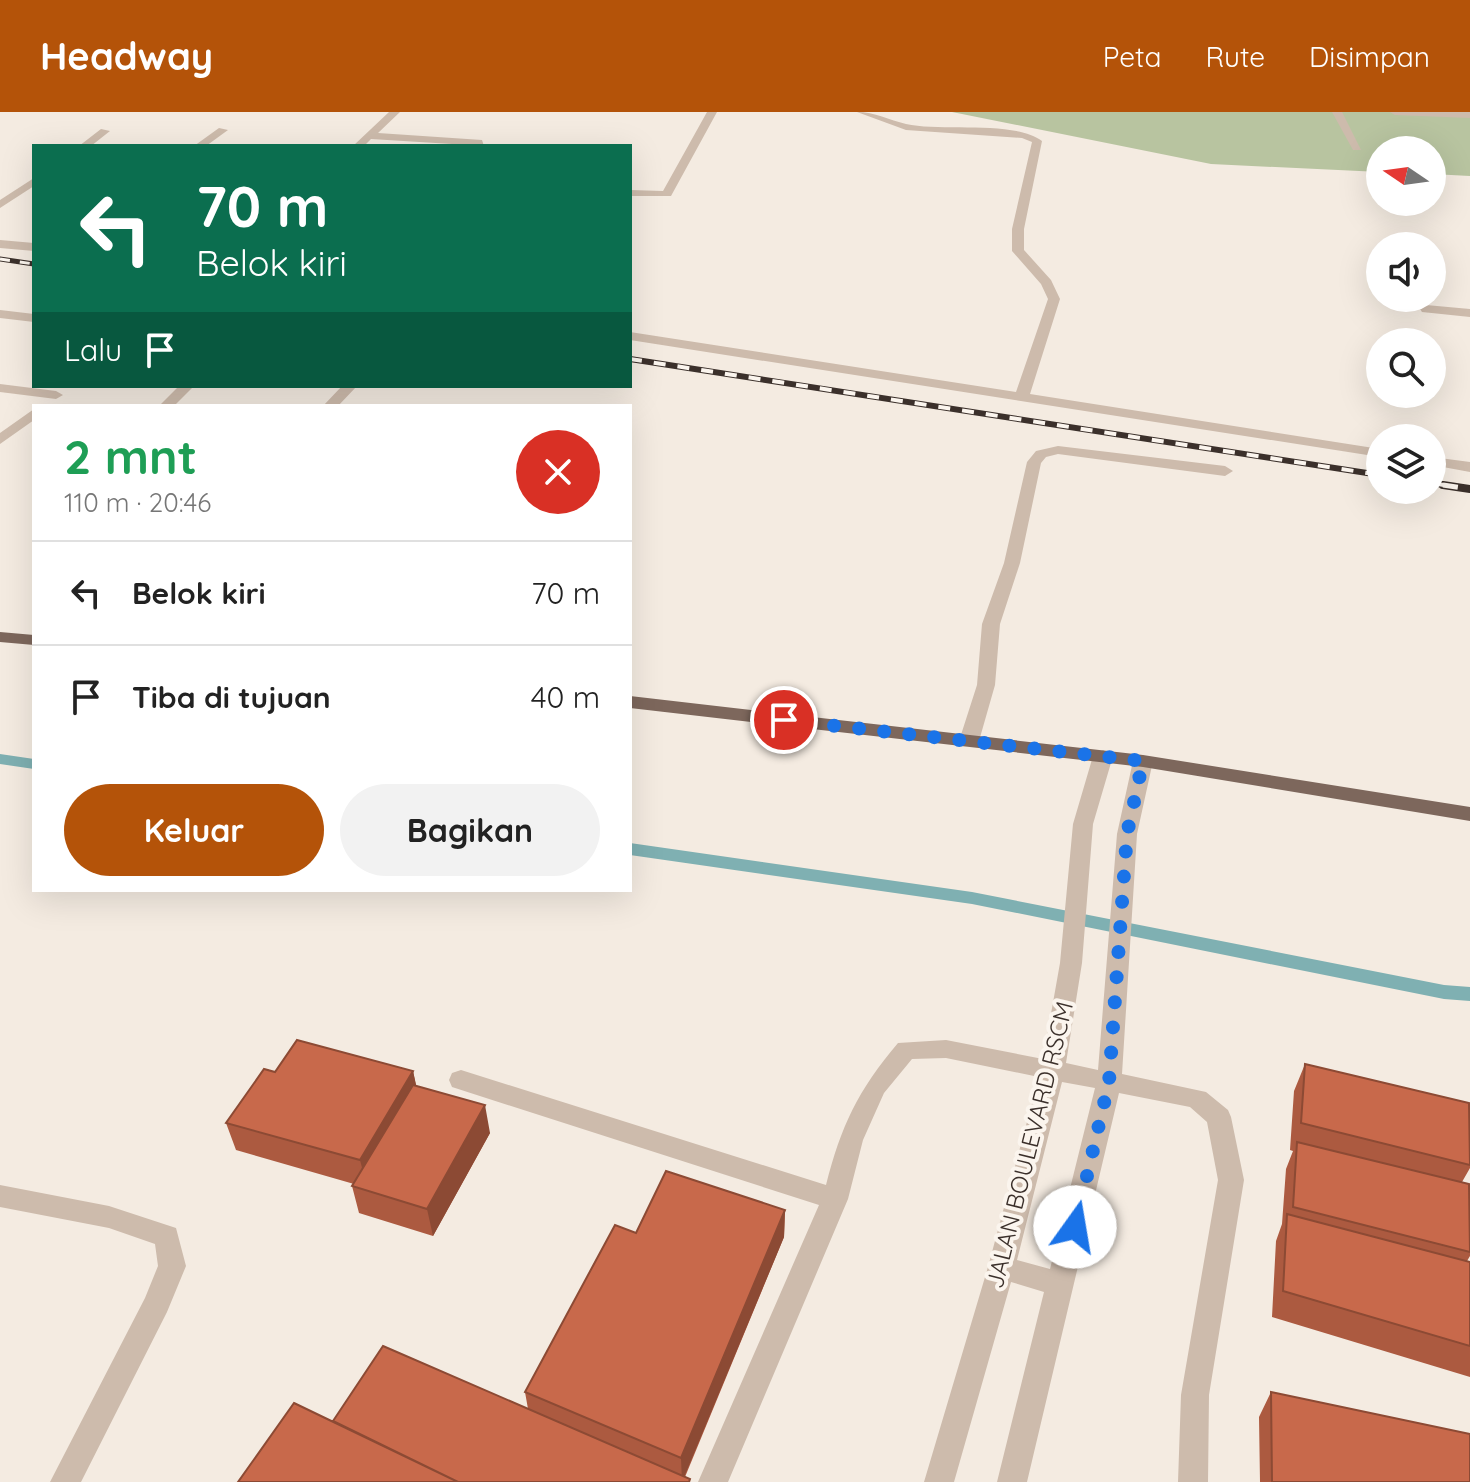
<!DOCTYPE html>
<html lang="id">
<meta charset="utf-8">
<style>
body{margin:0;font-family:Quicksand,sans-serif;background:#f2f2f2;color:#222;height:100vh;display:flex;flex-direction:column;font-size:30px;white-space:nowrap}
*{box-sizing:border-box;margin:0}
p{font-size:26px;color:#767676}
.icon{flex:none;width:44px;height:44px;fill:none;stroke:currentColor;stroke-width:2;stroke-linecap:round;stroke-linejoin:round}
.map{position:relative;flex:1;overflow:hidden}
.drawer{position:absolute;left:32px;top:292px;width:600px;height:488px;display:flex;flex-direction:column;background:#fff;border-radius:0px;box-shadow:0 8px 32px #0002}
.drawer>*{flex:none}
.top-card{position:absolute;left:32px;top:32px;width:600px;height:244px;border-radius:0px;box-shadow:0 8px 32px #0002;background:#0b6e4f;color:#fff;overflow:hidden}
.needle{width:52px;rotate:283deg}
.fabs{position:absolute;left:1366px;top:24px;display:grid;gap:16px}
.fabs a{display:grid;place-items:center;width:80px;height:80px;border-radius:50%;background:#fff;box-shadow:0 8px 32px #0002;font-size:40px}
.pin{position:absolute;display:grid;place-items:center;width:68px;height:68px;color:#fff;margin:-34px;border:4px solid #fff;border-radius:50%;box-shadow:0 2px 8px #0007}
.me{position:absolute;width:88px;margin:-44px;rotate:13deg;stroke-linejoin:round;filter:drop-shadow(0 0 6px #0008)}
.turn{display:flex;align-items:center;gap:28px;height:168px;padding:0 32px;font-size:36px}
.turn .icon{width:104px;height:104px;stroke-width:2.5}
.turn b{display:block;font-size:56px;line-height:68px}
.then{display:flex;align-items:center;height:76px;padding:0 32px;background:#0003;gap:16px;font-size:30px}
.round{display:grid;place-items:center;flex:none;width:84px;height:84px;border-radius:42px;background:#f2f2f2}
.summary{display:flex;align-items:center;justify-content:space-between;height:136px;padding:0 32px}
h1{font-size:48px;font-weight:700;line-height:60px;color:#1e9e55}
.action{display:flex;gap:16px;margin-top:auto;padding:16px 32px}
.action a{flex:1;height:92px;border-radius:48px;background:#b45309;color:#fff;font-size:32px;font-weight:700;line-height:92px;text-align:center}
.action a+a{background:#f2f2f2;color:#222}
ul{padding:0;list-style:none}
li{display:flex;align-items:center;gap:24px;height:104px;padding:0 32px;border-top:2px solid #e0e0e0}
li div{flex:1}
li b{display:block;font-size:30px}
li em{font-style:normal}
header{display:flex;align-items:center;gap:48px;box-sizing:border-box;height:112px;padding:0 40px;background:#b45309;color:#fff}
header strong{font-size:38px}
nav{display:flex;gap:44px;margin-inline-start:auto;font-size:28px}
.map>svg:first-child{display:block}
.green{fill:#b8c4a0}
.lines{fill:none;stroke-linecap:round;stroke-linejoin:round}
.stream{fill:#7fb0b2;fill-rule:evenodd}
.minor{fill:#cdbbac;fill-rule:evenodd}
.major{fill:#7d675c;fill-rule:evenodd}
.rail-far2-casing{stroke:#3b302b;stroke-width:5}
.rail-far1-casing{stroke:#3b302b;stroke-width:6}
.rail-casing{stroke:#3b302b;stroke-width:8}
.rail-far2{stroke:#fbf5ee;stroke-width:3;stroke-dasharray:10;stroke-linecap:butt}
.rail-far1{stroke:#fbf5ee;stroke-width:4;stroke-dasharray:12;stroke-linecap:butt}
.rail{stroke:#fbf5ee;stroke-width:5;stroke-dasharray:15;stroke-linecap:butt}
.wall{fill:#ac5a40}
.shaded-wall{fill:#8c4a34}
.building{fill:#c8694b;stroke:#8c4a34;stroke-width:2}
.route{stroke:#1a73e8;stroke-width:14;stroke-dasharray:0 25.2}
.labels{text-anchor:middle;stroke-width:8;stroke-linejoin:round;paint-order:stroke}
.near-street-label{font-size:24px;fill:#3b302b;stroke:#fbf5ee}
</style>
<header>
<strong>Headway</strong>
<nav><a>Peta</a><a>Rute</a><a>Disimpan</a></nav>
</header>
<div class="map">
<svg width="1470" height="1370" viewBox="0 0 1470 1370">
<rect width="100%" height="100%" fill="#f4ebe1"/>
<path class="green" d="M952,0H1470V64L1432,62V38H1380V60L1211,52Z"/>
<g class="lines">
<path class="stream" d="M0,642L34,647V657L0,652Z
M630,731L972,780L1444,873L1470,875V889L1444,887L972,792L630,743Z"/>
<path class="minor" d="M389,0H400L378,21L482,28L484,34L371,27L364,34H353Z
M707,0H717L671,84H630V78L663,79Z
M857,0C875,0 889,8 906,12C942,20 1015,8 1042,29L1024,117V138L1051,168L1060,187L1030,282L1380,337V345L630,228V220L1016,280L1048,187L1041,172L1012,139V117L1032,30L1022,26L906,18Z
M1332,0H1342L1361,38H1353Z
M1390,0H1470V6L1395,3Z
M219,16L228,18L206,34H194Z
M101,17L110,19L91,34H79Z
M34,66V74L0,96V88Z
M0,128L34,131V139L0,136Z
M1426,193L1470,197V205L1422,200L1420,197Z
M0,198L34,202V210L0,206Z
M0,272L56,279L63,283L56,287L0,280Z
M179,274H194L174,294H159Z
M342,274H357L338,294H323Z
M34,297V308L0,332V321Z
M1058,334L1225,354L1233,359L1225,364L1058,342L1046,345L1041,351L1020,451L1000,512L995,573L979,629L976,633H962L959,629L977,573L982,512L1004,451L1027,350L1036,339Z
M1432,345L1470,350V360L1432,353Z
M1103,638L1113,644L1093,712L1082,851L1066,951L1098,958L1117,722L1133,649L1143,643L1153,649L1137,722L1122,962L1206,980L1228,998L1231,1005L1244,1068L1209,1283L1208,1370H1178L1181,1283L1218,1068L1207,1010L1190,995L1119,981L1027,1370H997L1044,1180L1011,1170L954,1370H924L988,1155L1039,965L946,946L912,947L884,981L863,1028L848,1087L728,1370H698L819,1093L452,975L449,968L452,961L461,958L826,1073C841,1014 858,978 898,931L946,928L1043,947L1060,851L1073,712L1093,644ZM1062,970L1095,976L1050,1157L1017,1148Z
M0,1073L109,1094L176,1116L186,1154L167,1200L81,1370H50L145,1186L158,1154L155,1132L109,1116L0,1095Z"/>
<path class="major" d="M0,520L34,523V533L0,530Z
M630,584L1143,643L1470,695V709L1143,655L630,596Z"/>
<g class="rail-far2-casing">
<path id="rail-far2" d="M0,147L34,152"/>
</g>
<g class="rail-far1-casing">
<path id="rail-far1" d="M630,247L1380,363
M1432,371L1456,375"/>
</g>
<g class="rail-casing">
<path id="rail" d="M1443,373L1470,377"/>
</g>
<use href="#rail-far2" class="rail-far2"/>
<use href="#rail-far1" class="rail-far1"/>
<use href="#rail" class="rail"/>
</g>
<path class="wall" d="M1305,952L1470,1012V1056L1462,1070L1470,1086V1144L1467,1149L1470,1150V1265L1272,1205L1276,1129L1282,1112L1286,1057L1293,1039L1290,1038L1294,979Z
M413,959L416,974L490,1021L433,1124L359,1101L352,1074L354,1072L236,1038L226,1011L275,960Z
M785,1098L784,1125L685,1365L333,1309L528,1297L525,1280L636,1121Z
M1271,1280L1470,1370H1260L1259,1305Z"/>
<path class="shaded-wall" d="M413,959L419,986L367,1075L360,1048Z
M485,993L490,1021L433,1124L427,1097Z
M785,1098L784,1125L682,1370L681,1346Z"/>
<path class="building" d="M297,928L413,959L360,1048L226,1011L264,957L275,960Z
M1305,952L1469,991L1470,1053L1301,1011Z
M413,973L485,993L427,1097L352,1074Z
M1297,1030L1469,1072L1470,1140L1293,1095Z
M666,1059L785,1098L681,1346L525,1280L615,1113L636,1121Z
M1287,1102L1470,1150V1234L1283,1179Z
M383,1234L690,1367L689,1370H458L333,1309Z
M1271,1280L1470,1322V1370H1272Z
M294,1291L458,1370H238Z"/>
<g class="lines">
<path class="route" d="M784,608L1143,649L1127,722L1109,970L1075,1115"/>
</g>
<g class="labels">
<g class="near-street-label">
<text transform="translate(1030 1033) rotate(-76)" y="8">JALAN BOULEVARD RSCM</text>
</g>
</g>
</svg>
<div class="fabs">
<a><svg class="needle" viewBox="-14 -14 28 28"><path d="M0-13l5 13h-10z" fill="#e53935"/><path d="M0 13l5-13h-10z" fill="#767676"/></svg></a>
<a><svg class="icon" aria-label="sound" viewBox="0 0 24 24"><path d="M4 9h4l5-4v14l-5-4H4zM17 9q2 3 0 6"/></svg></a>
<a><svg class="icon" aria-label="search" viewBox="0 0 24 24"><circle cx="10" cy="10" r="6"/><path d="M15 15l6 6"/></svg></a>
<a><svg class="icon" aria-label="layers" viewBox="0 0 24 24"><path d="M12 4l9 5-9 5-9-5zM3 14l9 5 9-5"/></svg></a>
</div>
<div class="pin" style="left:784px;top:608px;background:#d93025"><svg class="icon" aria-label="arrive" viewBox="0 0 24 24"><path d="M6 21V4h12l-3 4 3 4H6"/></svg></div>
<svg class="me" style="left:1075px;top:1115px" viewBox="-20 -20 40 40"><circle r="19" fill="#fff"/><path d="M0-13L10 11 0 6-10 11z" fill="#1a73e8"/></svg>
<div class="top-card">
<div class="turn"><svg class="icon" aria-label="left" viewBox="0 0 24 24"><path d="M17 20v-9H6M10 6l-5 5 5 5"/></svg><div><b>70 m</b>Belok kiri</div></div>
<div class="then">Lalu<svg class="icon" aria-label="arrive" viewBox="0 0 24 24"><path d="M6 21V4h12l-3 4 3 4H6"/></svg></div>
</div>
<section class="drawer">
<div class="summary"><div><h1>2 mnt</h1><p>110 m · 20:46</p></div><a class="round" style="background:#d93025;color:#fff"><svg class="icon" aria-label="close" viewBox="0 0 24 24"><path d="M6 6l12 12M18 6L6 18"/></svg></a></div>
<ul>
<li><svg class="icon" aria-label="left" viewBox="0 0 24 24"><path d="M17 20v-9H6M10 6l-5 5 5 5"/></svg><div><b>Belok kiri</b></div><em>70 m</em></li>
<li><svg class="icon" aria-label="arrive" viewBox="0 0 24 24"><path d="M6 21V4h12l-3 4 3 4H6"/></svg><div><b>Tiba di tujuan</b></div><em>40 m</em></li>
</ul>
<div class="action"><a>Keluar</a><a>Bagikan</a></div>
</section>
</div>
